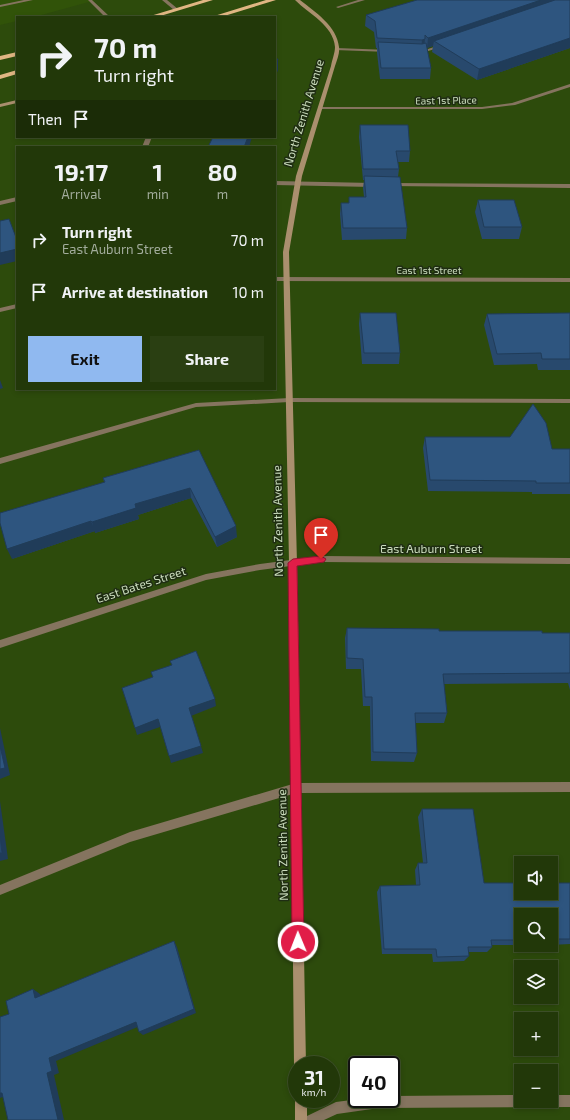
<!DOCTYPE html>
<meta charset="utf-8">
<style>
body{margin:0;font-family:"Exo 2",sans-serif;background:#2a3f12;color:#f1f3f6;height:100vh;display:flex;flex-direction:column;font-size:15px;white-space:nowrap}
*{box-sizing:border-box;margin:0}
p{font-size:13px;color:#a2ac9c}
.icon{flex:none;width:22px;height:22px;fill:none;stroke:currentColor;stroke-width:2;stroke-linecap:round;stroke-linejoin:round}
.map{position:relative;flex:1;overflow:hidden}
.drawer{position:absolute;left:16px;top:146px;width:260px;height:244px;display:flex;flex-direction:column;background:#223809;border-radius:0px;box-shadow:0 2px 6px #0003,0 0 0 1px #3f522a}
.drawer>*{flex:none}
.top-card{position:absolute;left:16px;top:16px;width:260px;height:122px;border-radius:0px;box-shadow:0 2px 6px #0003,0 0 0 1px #3f522a;background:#223809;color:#f1f3f6;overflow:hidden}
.controls{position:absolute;left:514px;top:856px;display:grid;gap:8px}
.controls a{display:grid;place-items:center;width:44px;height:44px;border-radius:0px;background:#223809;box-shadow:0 2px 6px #0003,0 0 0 1px #3f522a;font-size:20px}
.speed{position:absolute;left:288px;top:1056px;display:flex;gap:8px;font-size:20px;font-weight:700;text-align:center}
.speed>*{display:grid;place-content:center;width:52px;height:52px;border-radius:50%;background:#223809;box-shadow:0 2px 6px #0003,0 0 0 1px #3f522a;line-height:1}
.speed small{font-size:10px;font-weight:400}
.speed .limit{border:2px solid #111;border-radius:6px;background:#fff;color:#111}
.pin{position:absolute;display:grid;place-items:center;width:34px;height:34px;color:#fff;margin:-41px -17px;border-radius:50% 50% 50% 0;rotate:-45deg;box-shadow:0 0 4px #0007}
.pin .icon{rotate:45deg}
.me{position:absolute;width:44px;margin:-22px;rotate:359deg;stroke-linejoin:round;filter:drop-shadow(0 0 3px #0008)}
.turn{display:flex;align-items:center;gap:14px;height:84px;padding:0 12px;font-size:18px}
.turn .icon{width:52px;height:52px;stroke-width:2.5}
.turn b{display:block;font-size:28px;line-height:34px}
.then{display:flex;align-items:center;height:38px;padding:0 12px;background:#0003;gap:8px;font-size:15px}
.eta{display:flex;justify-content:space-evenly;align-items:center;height:68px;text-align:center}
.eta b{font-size:24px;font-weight:700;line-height:28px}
.button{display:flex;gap:8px;margin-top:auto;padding:8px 12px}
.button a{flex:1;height:46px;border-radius:0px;background:#90b9f0;color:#111;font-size:16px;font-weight:700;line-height:46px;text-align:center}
.button a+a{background:#2a3f12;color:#f1f3f6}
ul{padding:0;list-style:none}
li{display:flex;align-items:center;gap:12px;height:52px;padding:0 12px}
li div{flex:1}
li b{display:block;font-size:15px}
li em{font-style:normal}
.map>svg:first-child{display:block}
.built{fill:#315309}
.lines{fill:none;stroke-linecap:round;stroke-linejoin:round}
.lane{fill:#85745f;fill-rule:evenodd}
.street{fill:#85745f;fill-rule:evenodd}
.secondary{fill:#aa8f6e;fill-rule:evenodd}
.highway{fill:#e0b683;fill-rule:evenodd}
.wall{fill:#28496d}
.shaded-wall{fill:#203c59}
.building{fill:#2e557f;stroke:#203c59}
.route{fill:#e11d48;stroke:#92132f}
.labels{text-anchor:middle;stroke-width:3;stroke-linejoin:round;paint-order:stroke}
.far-street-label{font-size:10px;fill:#cadcbc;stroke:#1f2d13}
.street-label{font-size:12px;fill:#cadcbc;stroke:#1f2d13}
</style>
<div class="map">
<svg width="570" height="1120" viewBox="0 0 570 1120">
<rect width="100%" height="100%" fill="#2d4b0c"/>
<path class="built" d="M0,0H96L34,17H17V21L0,25Z"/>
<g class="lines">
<path class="lane" d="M24,0H33L0,7V5Z
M88,0H92L110,17H105Z
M162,0H167L178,9L174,10Z
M443,44L445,45V46L418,54L416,53Z
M337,48L388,50L390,51L388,52L335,50V49Z
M146,137H152L148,147H142Z
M275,181L373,183L376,185L373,187L275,185Z
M391,183L570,184V188L389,186V184Z
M17,197V201L0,205V201Z
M289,398L570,399V403L289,402L196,407L0,464V458L196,403Z
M570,782V792L296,793L130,842L0,895V885L130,832L296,783Z"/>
<path class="street" d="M358,0H365L338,8L336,7Z
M570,84V87L515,105L482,109H320L318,108L320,107H482L512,103Z
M275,277L570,278V282L275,281Z
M17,304V308L0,312V308Z
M321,556L570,558V564L321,562L260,570L206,580L0,648V640L206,574L260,564Z
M521,1095V1101H551V1095H570V1107L379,1108L337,1114L324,1120H305L307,1116L336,1102L359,1099H391V1096Z"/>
<path class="secondary" d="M295,0H300C315,12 337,26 339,47C340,53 337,60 335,66L302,176L289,252L297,563L306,1065H297V1069L294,1065L289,563L283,252L296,176L331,66C332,60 335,53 335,47C333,25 309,14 295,0Z
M17,100V103L0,107V104Z
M297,1095V1099H307V1120H295V1099Z"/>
<path class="highway" d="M203,0H213L157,17H147Z
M266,0H276L221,17H211Z
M17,52V56L0,60V56Z
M17,70V74L0,79V75Z"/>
</g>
<path class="wall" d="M570,0V48L477,80L432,52L433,46L427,48L431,68L430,79H380L377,53V48H376L374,32L365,26L366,15Z
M360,125L410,151L409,162H398L399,169L398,177L407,228L406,239L342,240L340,214L341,203H348L364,197L363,188L364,180H363L359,137Z
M478,200L522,227L519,239H482L475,212Z
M360,313L400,353L399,364H362L359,324Z
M570,313V370H538L537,364L494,365L484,325L487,314Z
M425,437L552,449H570V494H532V492L428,491L423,448Z
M199,450L237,537L217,547L191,498L138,515L139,519L95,533V531L12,559L104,482L103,478Z
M347,628L439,631L542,633H570V690L568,683L444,684L447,713L444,723H415L417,753L414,762L371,761L370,706H363L361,669H346L345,638Z
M422,809L484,883H570V944L551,945V915H521V945H523H492V947L487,952H468L469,956L464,961L433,962L432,954H382L377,892L380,886L416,885L415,870L418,863H423L418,817Z"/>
<path class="shaded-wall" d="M541,0H570L434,41L433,46L427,48L428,38Z
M570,38V48L477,80L479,69Z
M425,39L424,49L421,50L422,40Z
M278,59V70L275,78V67Z
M248,137H252L249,147H244Z
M17,249V261L0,265V253Z
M0,380L3,388L0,389Z
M190,488L191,498L138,515L139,519L95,533L92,522L135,504Z
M91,521L95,531L12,559L7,549Z
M236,526L237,537L217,547L215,537Z
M215,699L216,706L191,716L189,708Z
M158,719L160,727L137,735L135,728Z
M0,728L10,775L0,779Z
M201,746L203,753L171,763L169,756Z
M0,801L8,859L0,861Z
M174,941L177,947L196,1013L143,1035L139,1032Z
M33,989L40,994L42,1002L35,998Z
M136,1022L140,1026L56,1061L59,1073L54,1075L64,1120H58L47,1073L49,1058Z
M0,1093H2L10,1094L0,1098Z"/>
<path class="building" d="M417,0H541L428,38L425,35V39L422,40L377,38L375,21L366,15Z
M555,0H570V38L479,69L434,41Z
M378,42L422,44L426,43L431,68H381Z
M275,59H278L275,67Z
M360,125H408L410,151H396L399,169H363Z
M213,137H248L244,147H208Z
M364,176L400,177L407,228H343L341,203H349V197H366Z
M478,200H514L522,227H484Z
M9,219L17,240V249L0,253V221Z
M360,313H396L400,353H364Z
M570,313V359H542L541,353L497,354L487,314Z
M533,404L546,423L552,449H570V483H536V481L430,480L425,437H510Z
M199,450L236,526L215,537L190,488L135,504L136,508L92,522L91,521L7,549L0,523V513L105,482L103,478Z
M347,628L439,629V631H542V633H570V673L443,674L447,713H415L417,753L373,752L372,697H365L363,659L347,658Z
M196,651L215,699L189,708L201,746L169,756L158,719L135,728L122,688L153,677L151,672L172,665L170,661Z
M0,746L5,768L0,769Z
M422,809H473L484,883H521V893H551V883H570V939H551V915H521V940H491L492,947H468L469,956L437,957L436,949H384L380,886L420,885L418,863H427Z
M0,836L2,853H0Z
M174,941L194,1009L139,1032L136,1022L49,1058L52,1071L47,1073L58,1120H8L2,1093H0V1017L9,1014L6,1001L33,989L35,998Z"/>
<path class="route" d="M321,556L326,559L324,562L297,566L304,942L303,946L298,948L294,946L292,942L288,563L293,559Z"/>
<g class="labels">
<g class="far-street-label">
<text transform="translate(446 100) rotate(-1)" y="4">East 1st Place</text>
<text x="429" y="274">East 1st Street</text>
</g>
<g class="street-label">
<text transform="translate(304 113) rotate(-73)" y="4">North Zenith Avenue</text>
<text transform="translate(278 521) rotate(-91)" y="4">North Zenith Avenue</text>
<text x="431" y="553">East Auburn Street</text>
<text transform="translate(141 585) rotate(-18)" y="4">East Bates Street</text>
<text transform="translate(283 845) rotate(-91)" y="4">North Zenith Avenue</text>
</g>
</g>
</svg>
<div class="controls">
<a><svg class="icon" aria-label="sound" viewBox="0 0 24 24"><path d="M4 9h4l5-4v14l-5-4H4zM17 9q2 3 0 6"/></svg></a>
<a><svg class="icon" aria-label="search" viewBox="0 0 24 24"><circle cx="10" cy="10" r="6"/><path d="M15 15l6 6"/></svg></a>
<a><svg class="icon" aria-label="layers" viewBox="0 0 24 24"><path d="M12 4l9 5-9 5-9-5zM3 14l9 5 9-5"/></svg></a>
<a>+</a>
<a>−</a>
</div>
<div class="speed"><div>31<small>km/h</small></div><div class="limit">40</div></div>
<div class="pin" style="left:321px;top:559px;background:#d93025"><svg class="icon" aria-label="arrive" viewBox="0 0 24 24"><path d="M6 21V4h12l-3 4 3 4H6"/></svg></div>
<svg class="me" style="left:298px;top:942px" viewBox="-20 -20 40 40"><circle r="17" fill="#e11d48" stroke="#fff" stroke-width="3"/><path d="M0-11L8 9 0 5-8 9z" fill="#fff"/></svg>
<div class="top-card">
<div class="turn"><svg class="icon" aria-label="right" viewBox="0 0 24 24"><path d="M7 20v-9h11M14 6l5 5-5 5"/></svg><div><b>70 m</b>Turn right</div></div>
<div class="then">Then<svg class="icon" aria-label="arrive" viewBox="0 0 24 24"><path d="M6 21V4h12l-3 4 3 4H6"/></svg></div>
</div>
<section class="drawer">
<div class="eta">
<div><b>19:17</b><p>Arrival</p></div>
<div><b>1</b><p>min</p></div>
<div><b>80</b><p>m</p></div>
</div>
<ul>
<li><svg class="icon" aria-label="right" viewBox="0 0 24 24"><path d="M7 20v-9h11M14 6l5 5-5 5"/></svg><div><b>Turn right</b><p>East Auburn Street</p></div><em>70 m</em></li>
<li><svg class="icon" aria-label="arrive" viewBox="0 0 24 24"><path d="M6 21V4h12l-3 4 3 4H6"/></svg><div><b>Arrive at destination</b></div><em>10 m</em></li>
</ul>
<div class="button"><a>Exit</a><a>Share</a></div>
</section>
</div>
